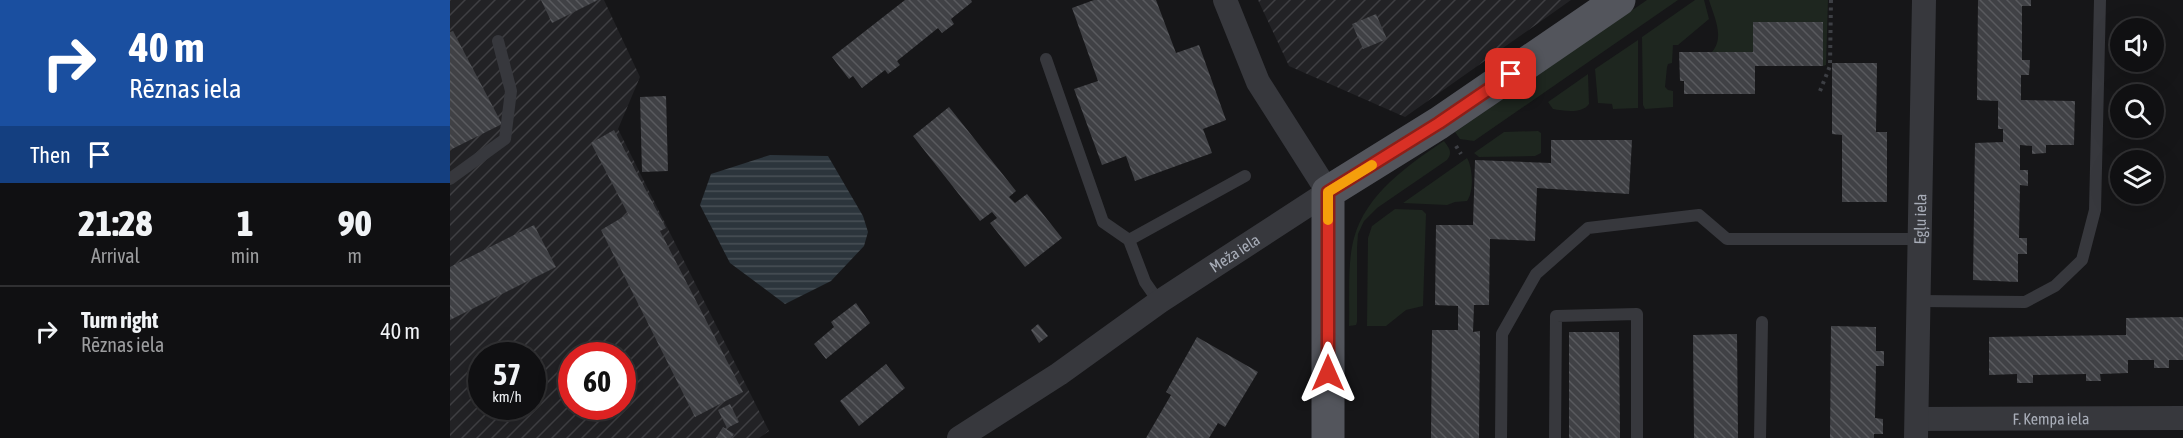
<!DOCTYPE html>
<meta charset="utf-8">
<style>
body{margin:0;font-family:"Asap Condensed",sans-serif;background:#1e1e20;color:#f1f3f6;height:100vh;display:flex;flex-direction:column;font-size:22px;white-space:nowrap}
*{box-sizing:border-box;margin:0}
p{font-size:20px;color:#9c9d9f}
.icon{flex:none;width:33px;height:33px;fill:none;stroke:currentColor;stroke-width:2;stroke-linecap:round;stroke-linejoin:round}
.map{position:relative;flex:1;overflow:hidden}
.drawer{display:flex;flex-direction:column;background:#101012;width:450px}
.drawer>*{flex:none}
.hud{background:#1a4fa0;color:#fff;overflow:hidden}
.controls{position:absolute;left:1660px;top:18px;display:grid;gap:12px}
.controls a{display:grid;place-items:center;width:54px;height:54px;border-radius:50%;background:#101012;box-shadow:0 6px 24px #0002,0 0 0 2px #303032;font-size:30px}
.speed{position:absolute;left:18px;top:342px;display:flex;gap:12px;font-size:30px;font-weight:700;text-align:center}
.speed>*{display:grid;place-content:center;width:78px;height:78px;border-radius:50%;background:#101012;box-shadow:0 6px 24px #0002,0 0 0 2px #303032;line-height:1}
.speed small{font-size:15px;font-weight:400}
.speed .limit{border:9px solid #d22;background:#fff;color:#111}
.pin{position:absolute;display:grid;place-items:center;width:51px;height:51px;color:#fff;margin:-26px;border-radius:12px;box-shadow:0 3px 9px #0006}
.me{position:absolute;width:66px;margin:-33px;rotate:0deg;stroke-linejoin:round;filter:drop-shadow(0 0 4px #0008)}
.turn{display:flex;align-items:center;gap:21px;height:126px;padding:0 30px;font-size:27px}
.turn .icon{width:78px;height:78px;stroke-width:2.5}
.turn b{display:block;font-size:42px;line-height:51px}
.then{display:flex;align-items:center;height:57px;padding:0 30px;background:#0003;gap:12px;font-size:22px}
.eta{display:flex;justify-content:space-evenly;align-items:center;height:102px;text-align:center}
.eta b{font-size:36px;font-weight:800;line-height:42px}
ul{padding:0;list-style:none}
li{display:flex;align-items:center;gap:18px;height:90px;padding:0 30px;border-top:2px solid #303032}
li div{flex:1}
li b{display:block;font-size:22px}
li em{font-style:normal}
main{display:flex;flex:1;min-height:0}
.map>svg:first-child{display:block}
.industrial{fill:url(#industrial-furrows);fill-rule:evenodd}
.grass{fill:#1e261f}
.water{fill:url(#water-rules)}
.building{fill:url(#building-back-hatch)}
.lines{fill:none;stroke-linecap:round;stroke-linejoin:round}
.path{stroke:#3d3f44;stroke-width:4;stroke-dasharray:3 4.5;stroke-linecap:butt}
.lane{stroke:#37383d;stroke-width:12}
.street{stroke:#37383d;stroke-width:24}
.primary{stroke:#53555c;stroke-width:33}
.route-casing{stroke:#8d1f18;stroke-width:15}
.route{stroke:#d93025;stroke-width:10}
.slow{stroke:#f59e0b;stroke-width:10}
.labels{text-anchor:middle;stroke-width:4.5;stroke-linejoin:round;paint-order:stroke}
.street-label{font-size:16px;fill:#a8adb8;stroke:#111113}
</style>
<main>
<section class="drawer">
<div class="hud">
<div class="turn"><svg class="icon" aria-label="right" viewBox="0 0 24 24"><path d="M7 20v-9h11M14 6l5 5-5 5"/></svg><div><b>40 m</b>Rēznas iela</div></div>
<div class="then">Then<svg class="icon" aria-label="arrive" viewBox="0 0 24 24"><path d="M6 21V4h12l-3 4 3 4H6"/></svg></div>
</div>
<div class="eta">
<div><b>21:28</b><p>Arrival</p></div>
<div><b>1</b><p>min</p></div>
<div><b>90</b><p>m</p></div>
</div>
<ul>
<li><svg class="icon" aria-label="right" viewBox="0 0 24 24"><path d="M7 20v-9h11M14 6l5 5-5 5"/></svg><div><b>Turn right</b><p>Rēznas iela</p></div><em>40 m</em></li>
</ul>
</section>
<div class="map">
<svg width="1733" height="438" viewBox="0 0 1733 438">
<defs>
<pattern id="industrial-furrows" width="10" height="10" patternUnits="userSpaceOnUse" patternTransform="scale(1.5)"><rect width="10" height="10" fill="#222225"/><path d="M-1 1l2-2M0 10L10 0M9 11l2-2" fill="none" stroke="#3f3f43"/></pattern>
<pattern id="water-rules" width="6" height="5" patternUnits="userSpaceOnUse" patternTransform="scale(1.5)"><rect width="6" height="5" fill="#2c353c"/><path d="M0 2.5h6" fill="none" stroke="#485056"/></pattern>
<pattern id="building-back-hatch" width="6" height="6" patternUnits="userSpaceOnUse" patternTransform="scale(1.5)"><rect width="6" height="6" fill="#404145"/><path d="M-1 5l2 2M0 0l6 6M5-1l2 2" fill="none" stroke="#595a5e"/></pattern>
</defs>
<rect width="100%" height="100%" fill="#161618"/>
<path class="industrial" d="M0,0H154L190,77L168,129L319,431L309,438H0ZM32,356H82V406H32ZM122,356H172V406H122Z
M808,0H1121L955,117L839,66Z"/>
<path class="grass" d="M1197,0H1228L1024,141L1010,139L1005,132Z
M1245,0H1254L1259,19L1228,45H1223L1222,63L1218,64L1217,67L1215,87L1218,90L1223,91V107L1195,109L1193,105L1192,37Z
M1259,0H1378L1376,65L1373,66L1372,22H1303V52H1262C1275,37 1264,17 1259,0Z
M1188,40V108L1163,109L1162,104L1148,103L1145,69Z
M1138,74L1139,104C1132,114 1114,111 1103,109L1098,102Z
M1088,131L1091,133V153L1085,156L1029,157L1024,153L1054,132Z
M994,141C999,148 1003,152 997,160L927,208L914,221L908,234L907,248V322L906,325L899,326C900,299 897,263 904,238C916,194 958,165 994,141Z
M1017,158C1023,168 1024,192 1017,201L1005,202L997,205L953,203Z
M945,209L972,210L976,214L973,306L956,310L936,326H917L918,238L922,226Z"/>
<path class="water" d="M320,155L378,156L413,216L418,232L414,246L381,281L335,304L280,263L250,205L261,174Z"/>
<path class="building" d="M91,0H148L102,23Z
M455,0H521L522,2L501,19L504,24L492,33L488,28L447,61L450,65L438,74L435,70L412,88L403,76L399,79L382,57Z
M644,0H706L726,53L749,45L776,120L753,129L762,153L685,181L676,156L652,165L624,89L648,81L622,8Z
M1528,0H1581V6H1572V60H1580L1579,75H1571V100L1625,101L1624,145H1596V153L1582,154V146L1570,145V170H1578V186L1570,185L1569,238H1577V254H1568V282L1523,280L1525,143L1553,142V129H1548V101L1527,100Z
M926,14L937,39L913,49L902,24Z
M1303,22H1373V66H1305V94H1234V81H1230L1229,52H1303Z
M3,31L52,124L0,150V32Z
M1382,63H1427L1426,132H1437V202H1392V135L1382,134Z
M216,96L218,171L192,172L190,97Z
M499,107L566,191L559,197L565,203L577,194L612,238L575,267L540,223L547,218L542,212L530,221L463,136Z
M164,130L216,228L210,231L293,392L245,417L151,230L178,214L141,143Z
M1101,140H1182L1179,194L1087,188L1085,241L1040,239L1039,305H1024L1023,332L1030,331L1029,438H981L982,330H1008V306L985,305L986,225H1023L1025,160L1101,163Z
M84,225L106,267L0,320V267Z
M406,303L420,323L376,359L364,344L384,327L381,322Z
M1733,317V360H1719V368H1704V360H1678V373L1650,374L1651,381H1636V374L1583,375V383H1567V374L1539,375V337L1676,335V318Z
M588,324L598,336L589,343L581,330Z
M1381,326L1426,327V351H1434V366H1426L1425,418L1433,419V434H1424V438H1380Z
M1119,332H1169L1170,438H1119Z
M1287,334L1288,438H1244L1243,335Z
M747,337L808,372L775,427L768,423L759,438H696L721,395L716,392Z
M436,364L455,388L409,426L390,401Z
M280,404L289,422L277,428L268,410Z
M273,427L284,434L281,438H266Z"/>
<g class="lines">
<path class="path" d="M1370,91L1380,66L1381,0
M1006,146L1011,154"/>
<path class="lane" d="M596,59L653,222L679,240
M0,179L55,139L61,91L48,41
M1470,301L1575,302L1605,286L1632,260L1645,210L1650,0
M709,302L695,282L679,240L795,176
M1051,438L1052,334L1086,274L1138,228L1249,215L1277,239H1471
M1105,438L1106,316L1187,314V438
M1310,438L1312,322"/>
<g class="street">
<path id="s1" d="M1467,419L1733,418"/>
<path id="s2" d="M509,438L609,374L709,302L878,192L808,82L775,0"/>
<path id="s3" d="M1466,438L1474,0"/>
</g>
<path class="primary" d="M878,438V192L989,123L1169,0"/>
</g>
<g class="lines">
<g class="route-casing">
<path id="route" d="M878,373V192L989,123L1061,74"/>
</g>
<use href="#route" class="route"/>
<path class="slow" d="M878,220V192L922,165"/>
</g>
<g class="labels">
<g class="street-label">
<text dy="6" stroke="none"><textPath href="#s3" startOffset="219">Egļu iela</textPath></text>
<text dy="6" stroke="none"><textPath href="#s2" startOffset="332">Meža iela</textPath></text>
<text dy="6" stroke="none"><textPath href="#s1" startOffset="134">F. Kempa iela</textPath></text>
</g>
</g>
</svg>
<div class="controls">
<a><svg class="icon" aria-label="sound" viewBox="0 0 24 24"><path d="M4 9h4l5-4v14l-5-4H4zM17 9q2 3 0 6"/></svg></a>
<a><svg class="icon" aria-label="search" viewBox="0 0 24 24"><circle cx="10" cy="10" r="6"/><path d="M15 15l6 6"/></svg></a>
<a><svg class="icon" aria-label="layers" viewBox="0 0 24 24"><path d="M12 4l9 5-9 5-9-5zM3 14l9 5 9-5"/></svg></a>
</div>
<div class="speed"><div>57<small>km/h</small></div><div class="limit">60</div></div>
<div class="pin" style="left:1061px;top:74px;background:#d93025"><svg class="icon" aria-label="arrive" viewBox="0 0 24 24"><path d="M6 21V4h12l-3 4 3 4H6"/></svg></div>
<svg class="me" style="left:878px;top:373px" viewBox="-20 -20 40 40"><path d="M0-17L14 15 0 8-14 15z" fill="#d93025" stroke="#fff" stroke-width="4"/></svg>
</div>
</main>
